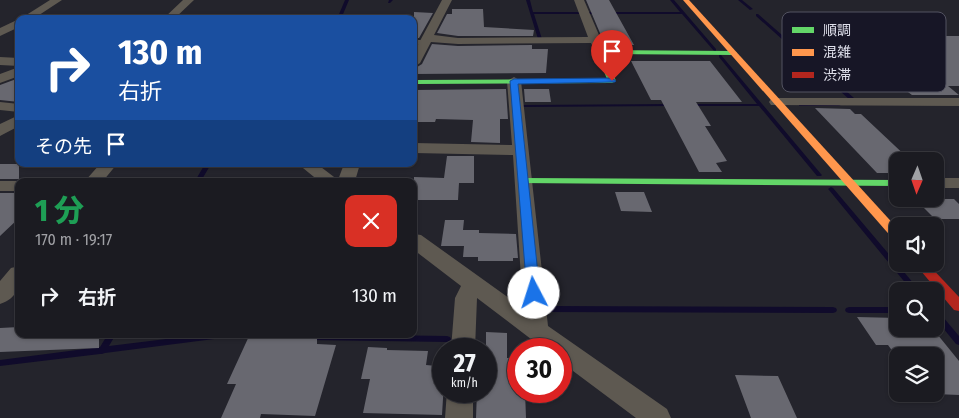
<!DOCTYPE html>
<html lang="ja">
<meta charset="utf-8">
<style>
body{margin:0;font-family:"Fira Sans Condensed","Noto Sans JP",sans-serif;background:#28282e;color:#f1f3f6;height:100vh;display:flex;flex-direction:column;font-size:19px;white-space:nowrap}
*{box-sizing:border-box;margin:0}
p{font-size:16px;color:#a0a1a5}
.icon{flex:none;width:28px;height:28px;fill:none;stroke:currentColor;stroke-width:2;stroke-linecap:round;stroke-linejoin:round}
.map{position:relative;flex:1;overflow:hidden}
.panel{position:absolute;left:15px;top:178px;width:402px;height:160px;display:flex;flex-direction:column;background:#1b1b21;border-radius:10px;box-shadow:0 1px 4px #0004,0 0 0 1px #39393f}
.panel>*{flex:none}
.banner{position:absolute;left:15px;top:15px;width:402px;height:152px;border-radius:10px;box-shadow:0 1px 4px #0004,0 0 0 1px #39393f;background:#1a4fa0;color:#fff;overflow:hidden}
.needle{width:32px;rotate:182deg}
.tools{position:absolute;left:889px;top:152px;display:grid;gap:10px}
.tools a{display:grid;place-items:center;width:55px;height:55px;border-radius:10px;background:#1b1b21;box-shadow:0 1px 4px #0004,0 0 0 1px #39393f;font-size:25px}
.speed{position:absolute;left:432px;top:338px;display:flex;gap:10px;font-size:25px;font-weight:700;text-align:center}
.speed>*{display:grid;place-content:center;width:65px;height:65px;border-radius:50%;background:#1b1b21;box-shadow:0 1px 4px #0004,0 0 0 1px #39393f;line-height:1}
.speed small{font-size:12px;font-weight:400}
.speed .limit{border:8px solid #d22;background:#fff;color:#111}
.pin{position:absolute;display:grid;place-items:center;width:42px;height:42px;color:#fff;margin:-51px -21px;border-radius:50% 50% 50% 0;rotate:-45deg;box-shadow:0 0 5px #0007}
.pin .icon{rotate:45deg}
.me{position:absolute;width:55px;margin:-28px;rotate:355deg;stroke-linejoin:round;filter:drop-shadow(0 0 4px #0008)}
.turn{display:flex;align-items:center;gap:18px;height:105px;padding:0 20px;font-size:22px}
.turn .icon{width:65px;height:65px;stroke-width:2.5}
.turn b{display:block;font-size:35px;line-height:42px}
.then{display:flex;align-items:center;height:48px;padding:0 20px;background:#0003;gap:10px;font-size:19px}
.round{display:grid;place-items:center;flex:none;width:52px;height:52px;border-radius:10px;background:#28282e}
.head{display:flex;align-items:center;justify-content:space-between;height:85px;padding:0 20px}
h1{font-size:30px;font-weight:800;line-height:38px;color:#1e9e55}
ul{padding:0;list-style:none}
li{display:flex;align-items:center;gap:15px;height:65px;padding:0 20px}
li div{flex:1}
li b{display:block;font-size:19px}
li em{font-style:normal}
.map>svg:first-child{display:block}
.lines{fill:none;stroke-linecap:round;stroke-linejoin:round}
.stream{fill:#100b2b;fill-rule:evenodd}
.building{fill:#686870}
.lane{fill:#5e5951;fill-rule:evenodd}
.street{fill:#5e5951;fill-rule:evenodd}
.fast{fill:#63d668;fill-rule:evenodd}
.slow{fill:#ff974d;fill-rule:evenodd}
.jam{fill:#b3261e;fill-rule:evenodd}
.route{fill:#1a73e8;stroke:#114b97}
.key{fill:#171626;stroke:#535361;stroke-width:1}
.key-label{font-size:14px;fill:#e0e1ec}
</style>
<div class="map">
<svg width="959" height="418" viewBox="0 0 959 418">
<rect width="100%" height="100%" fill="#24242c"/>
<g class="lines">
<path class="stream" d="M345,0H349L341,19H337Z
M389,0H393L390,3H388Z
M526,0H530L533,12H582L584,13L582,14H534L542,39L540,40L538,39Z
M670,0H674L716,49V51H714L682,14H586L584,13L586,12H680Z
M738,0H742L753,9L750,10Z
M756,14H758L854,98V100H850L756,16Z
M719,55H721L821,174L822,175L821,176H817L759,106H689V104H757L719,57Z
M671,104L673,105V106L523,107L521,106L523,105Z
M799,104H839L841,105L839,106H799Z
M205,164H211L201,181H195Z
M831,187L833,188L920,291H912L829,190L828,189Z
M546,306L833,307L836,308L837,310L836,312L833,313L546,312L543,311L542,309L543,307Z
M849,307H898V313H849L846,312L845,310L846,308Z
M935,310L938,311L959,336V345L956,344L935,318Z
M108,334H116L109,346L207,334H260L261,336L260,338L257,339H214L105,353L102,354H100L0,366V360L100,347Z
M310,334L447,336L450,337L451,339L450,341L447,342L310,340L307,339L306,337L307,335Z"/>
</g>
<path class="building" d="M586,0H609L634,45H605Z
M452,9H483L484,27L534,30L533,36H458L437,33L447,14H452Z
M414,12L433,13L419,38H414Z
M832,36H959V86H948L959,95H912Z
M432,44L458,46L532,45V49H548L546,73L414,74V69L422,64Z
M631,61H710L742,102H696L711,126H705L727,161L716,163L722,172H699L661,100H651Z
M19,78V102L0,100V85Z
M506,89L508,119H500V143L471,142L473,120L436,119L435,122H414V90Z
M524,89H549L551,102H525Z
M815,108L850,109L855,114H861L911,161H898V173H877Z
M447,156H474V183H459L458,200H414V177L444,178Z
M0,164H19V179H0Z
M615,192H644L652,212L621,211Z
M0,193H19V218L0,236Z
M915,199H954L959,204V219H935Z
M445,220H464L463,230H479V233L516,234L518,258H513V261H478V257H463L464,246H441Z
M857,317L898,318V329H933L959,361V395L935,394V356H896L888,345H876Z
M19,327V334H99V348L0,352V328Z
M486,332L507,333V358H519V391H525L526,418H476L477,391H486Z
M250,334H317V344L336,345L315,416L261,414L260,418H221L236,384H227Z
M368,347L387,348V350L428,351L426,365L437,366L435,382H444L442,415L363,413L370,379H361Z
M735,375L778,376L797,418H751Z"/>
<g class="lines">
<path class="lane" d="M414,40H424L427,42L424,44H414Z"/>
<path class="street" d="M50,0H62L33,19H20Z
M183,0H194L174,19H163Z
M442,0H452L434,35L458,38L588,37L574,0H584L605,49L603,52H595L591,43L458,44L431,42L420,63L414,67V52Z
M19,19V27L0,36V28Z
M0,57L19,58V66L0,65Z
M19,67V76L0,83V74Z
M514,77L521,81L548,326L667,409L671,418H636L561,362V349H544L477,298L475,349H451L455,298L461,286L414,250V234L421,235L523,308L513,155L414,153V143L512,145L507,81Z
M776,98H959V106L771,105L769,102L771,99Z
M0,102L19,104V112L0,110Z
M19,115V126L0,136V124Z
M100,164H117L103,181H85Z
M298,164H317L338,180L344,164H360L355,181H319Z
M935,178H959V188H935Z
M0,181H21H19V191H0Z
M19,266C19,283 20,298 0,304V281L11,268Z
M447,391H473V418H445Z"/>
<path class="fast" d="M597,50L733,51L737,53L733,55L605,54L616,81L612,83L414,84V80L607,79L596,52Z
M523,178L898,180V186L519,183L518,181Z"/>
<path class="slow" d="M683,0H689L898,229V241L894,240Z"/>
<path class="jam" d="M915,264H928L959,297V311L954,310Z"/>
</g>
<path class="route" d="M612,78L616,81L615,82L518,84L540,293L538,296H529L527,293L510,81L514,79Z"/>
<rect x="782" y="12" width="164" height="80" rx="8" class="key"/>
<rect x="792" y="27" width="22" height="6" fill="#63d668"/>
<rect x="792" y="49" width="22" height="7" fill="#ff974d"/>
<rect x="792" y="72" width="22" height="6" fill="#b3261e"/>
<g class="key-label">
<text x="823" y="35">順調</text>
<text x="823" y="57">混雑</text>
<text x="823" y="80">渋滞</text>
</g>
</svg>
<div class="tools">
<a><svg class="needle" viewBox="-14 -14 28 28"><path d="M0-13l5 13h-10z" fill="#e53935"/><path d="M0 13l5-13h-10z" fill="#a0a1a5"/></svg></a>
<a><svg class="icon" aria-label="sound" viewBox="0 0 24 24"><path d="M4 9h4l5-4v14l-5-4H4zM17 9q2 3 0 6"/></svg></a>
<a><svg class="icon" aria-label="search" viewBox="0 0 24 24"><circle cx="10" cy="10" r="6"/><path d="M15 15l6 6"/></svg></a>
<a><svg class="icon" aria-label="layers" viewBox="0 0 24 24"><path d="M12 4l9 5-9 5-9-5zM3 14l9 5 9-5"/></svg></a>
</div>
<div class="speed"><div>27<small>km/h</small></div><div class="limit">30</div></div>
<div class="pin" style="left:612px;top:81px;background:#d93025"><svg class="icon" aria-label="arrive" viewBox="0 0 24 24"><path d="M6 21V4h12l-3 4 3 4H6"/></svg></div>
<svg class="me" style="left:534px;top:293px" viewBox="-20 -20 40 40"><circle r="19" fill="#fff"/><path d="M0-13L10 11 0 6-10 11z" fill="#1a73e8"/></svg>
<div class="banner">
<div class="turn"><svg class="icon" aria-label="right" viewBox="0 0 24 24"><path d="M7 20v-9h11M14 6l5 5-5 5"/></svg><div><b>130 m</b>右折</div></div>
<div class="then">その先<svg class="icon" aria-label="arrive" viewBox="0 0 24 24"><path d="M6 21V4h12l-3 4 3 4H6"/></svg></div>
</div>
<section class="panel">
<div class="head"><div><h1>1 分</h1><p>170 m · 19:17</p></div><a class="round" style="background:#d93025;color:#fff"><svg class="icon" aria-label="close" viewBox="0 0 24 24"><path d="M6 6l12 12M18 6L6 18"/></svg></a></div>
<ul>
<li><svg class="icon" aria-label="right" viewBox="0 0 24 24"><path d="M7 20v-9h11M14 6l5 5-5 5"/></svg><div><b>右折</b></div><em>130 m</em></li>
</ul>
</section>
</div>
